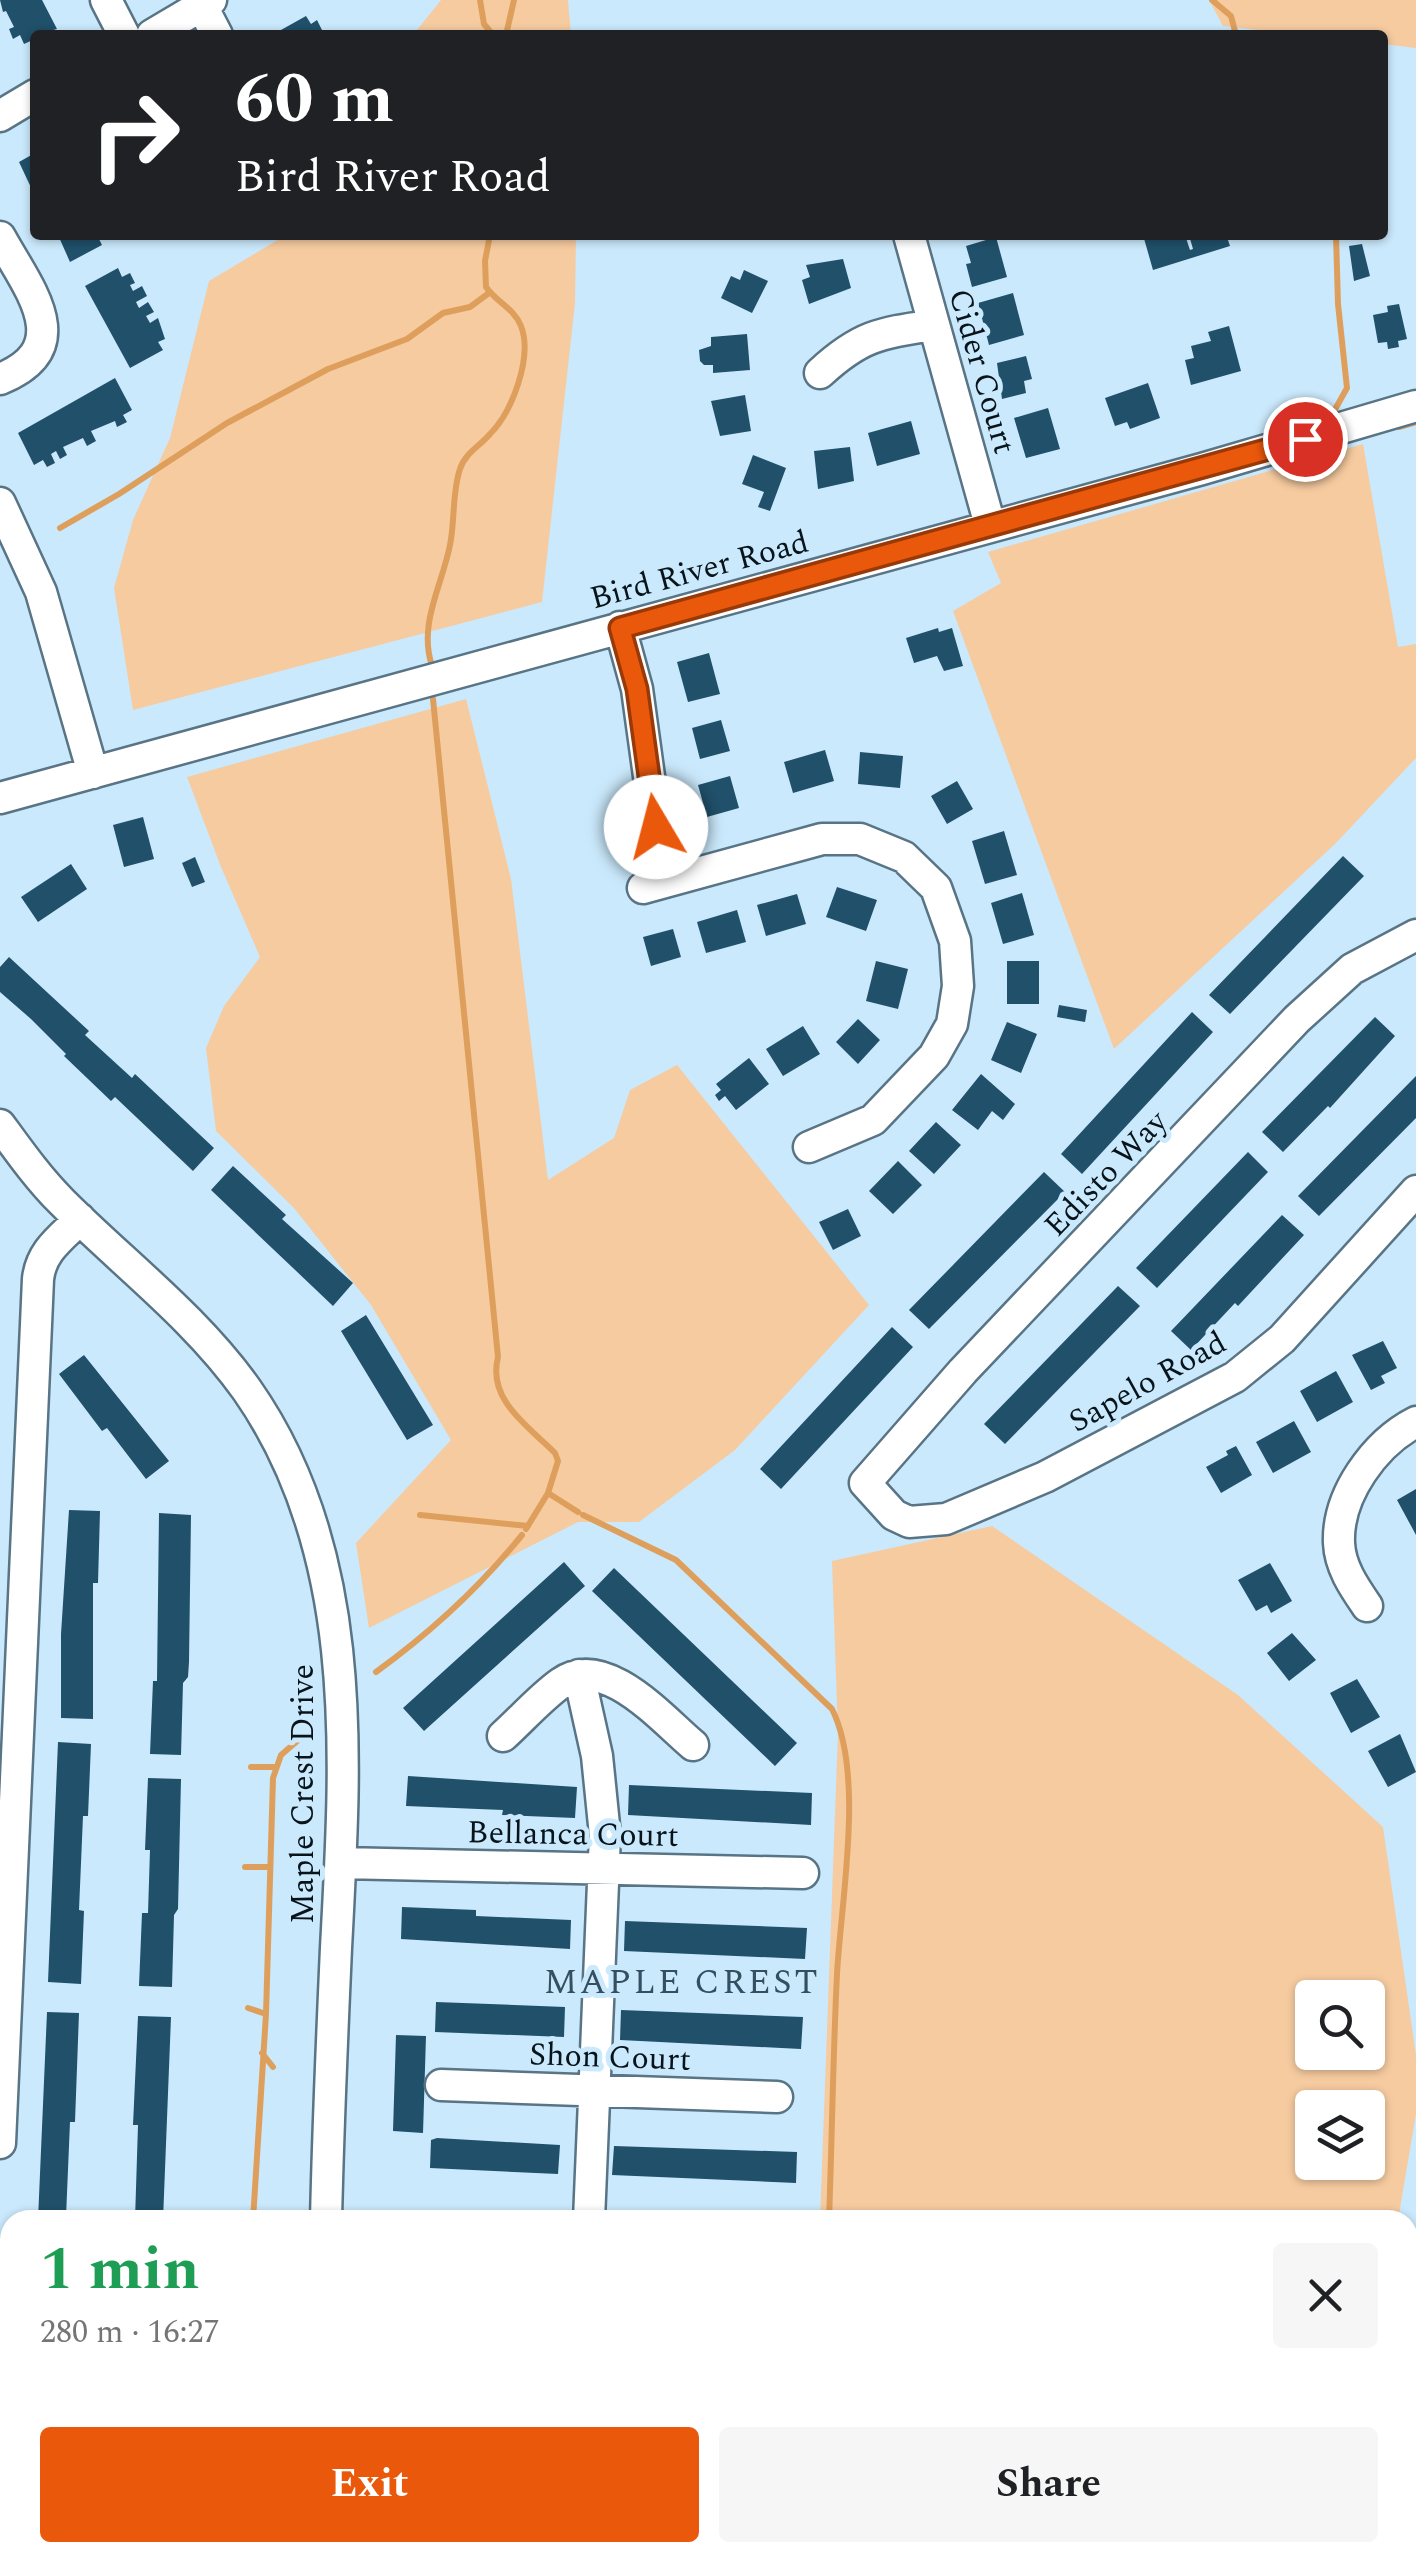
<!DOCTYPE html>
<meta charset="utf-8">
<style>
body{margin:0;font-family:Spectral,serif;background:#f6f6f6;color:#202124;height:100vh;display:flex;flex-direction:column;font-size:38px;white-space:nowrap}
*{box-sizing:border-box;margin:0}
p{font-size:32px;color:#757577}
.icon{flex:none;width:55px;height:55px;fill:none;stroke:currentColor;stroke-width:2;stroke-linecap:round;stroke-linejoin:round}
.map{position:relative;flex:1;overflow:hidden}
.panel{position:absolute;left:0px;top:2210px;width:1418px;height:352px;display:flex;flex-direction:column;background:#fff;border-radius:30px 30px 0 0;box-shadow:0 2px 8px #0004}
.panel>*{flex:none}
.hud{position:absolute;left:30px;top:30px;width:1358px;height:210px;border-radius:10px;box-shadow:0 2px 8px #0004;background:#202124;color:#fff;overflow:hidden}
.buttons{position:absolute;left:1295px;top:1980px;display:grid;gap:20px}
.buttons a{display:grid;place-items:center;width:90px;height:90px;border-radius:10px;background:#fff;box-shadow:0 2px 8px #0004;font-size:50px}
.pin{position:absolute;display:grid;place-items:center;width:85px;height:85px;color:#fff;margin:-42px;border:5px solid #fff;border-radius:50%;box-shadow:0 2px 10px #0007}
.me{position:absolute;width:110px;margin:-55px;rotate:352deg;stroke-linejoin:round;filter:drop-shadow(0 0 8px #0008)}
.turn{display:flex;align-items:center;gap:35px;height:210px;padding:0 40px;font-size:45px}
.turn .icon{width:130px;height:130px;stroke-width:2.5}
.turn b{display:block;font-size:70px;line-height:85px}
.round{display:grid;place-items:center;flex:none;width:105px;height:105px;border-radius:10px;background:#f6f6f6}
.summary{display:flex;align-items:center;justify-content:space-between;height:170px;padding:0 40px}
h1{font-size:60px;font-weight:700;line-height:75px;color:#1e9e55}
.button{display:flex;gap:20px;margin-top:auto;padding:20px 40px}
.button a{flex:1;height:115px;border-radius:10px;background:#ea580c;color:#fff;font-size:40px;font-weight:700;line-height:115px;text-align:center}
.button a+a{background:#f6f6f6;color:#202124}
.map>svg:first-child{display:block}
.green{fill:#f6cba0;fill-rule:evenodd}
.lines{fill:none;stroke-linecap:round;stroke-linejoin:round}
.stream{stroke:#df9f5c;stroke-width:6}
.building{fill:#20506a}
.minor-casing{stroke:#587485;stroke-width:35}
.minor{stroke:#fff;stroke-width:30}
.route-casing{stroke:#983908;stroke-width:25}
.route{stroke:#ea580c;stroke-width:18}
.labels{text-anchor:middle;stroke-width:10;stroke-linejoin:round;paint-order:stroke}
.street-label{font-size:32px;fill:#08131a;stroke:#cae9fc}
.neighbourhood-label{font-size:35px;letter-spacing:2.5px;fill:#344f5f;stroke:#cae9fc}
</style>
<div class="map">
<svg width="1416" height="2562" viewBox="0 0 1416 2562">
<rect width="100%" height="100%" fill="#cae9fc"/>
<path class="green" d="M441,0H568L571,35H413Z
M1209,0H1416V48L1383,44L1382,35H1302L1223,26Z
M286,235H576L575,303L542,602L133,710L114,588L133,520L170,438L209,281Z
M1363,444L1398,647L1416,644V758L1335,844L1114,1049L953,611L1001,583L988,552Z
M466,699L511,879L548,1180L614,1138L630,1090L677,1065L869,1305L735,1450L639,1522H578L369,1628L356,1543L451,1440L371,1305L294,1208L216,1131L206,1048L224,1006L260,957L221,867L187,777Z
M992,1526L1238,1695L1383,1827L1416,2055V2114L1398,2220H820L838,1733L832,1561ZM1312,1998H1368V2052H1312ZM1312,2108H1368V2162H1312Z
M807,2552H1122V2553L1112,2562H806Z"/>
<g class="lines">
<path class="stream" d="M480,0L484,24L493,35
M1212,0L1231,16L1236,35
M506,35L514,0
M1333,413L1347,388L1338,304L1336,235
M1399,427L1416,422
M60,528L119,494L227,423L328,369L407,339L443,313L470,307L489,293
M432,666C418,624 442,586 450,545C455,521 452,492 460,469C465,453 480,446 490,434C512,412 533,357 521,326C514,308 496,302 486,287L485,261L490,235
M433,699L498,1357C487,1400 528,1426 555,1453L558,1461L548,1493L526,1529
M548,1493L578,1512
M420,1515L528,1526
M583,1515L676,1560L832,1709C865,1775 841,1900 837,1974C833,2056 832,2138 829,2220
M376,1672C430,1633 480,1587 522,1535
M251,1767H276
M245,1867H270
M248,2008L266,2014
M262,2053L273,2067
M253,2220L266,2014L273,1778L281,1755L310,1730
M0,2372H10
M822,2562L823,2552"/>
</g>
<path class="building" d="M0,0H42L57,29L35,35V39L24,44L20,35L13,39L9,29L14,27L6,11L3,12Z
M306,16L311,24L317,20L322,30L317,32L319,35H272Z
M35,153V196L19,162Z
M58,235H97L102,245L70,262Z
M1143,235H1185L1190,250L1193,249L1189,235H1230L1231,239L1228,240L1230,246L1153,270Z
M996,237L1007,277L972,287L966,264L971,263L966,246Z
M1362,244L1370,276L1354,281L1349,246Z
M843,259L851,288L809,304L802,280L810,277L806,265Z
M118,268L122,277L130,273L135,283L130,285L133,291L142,286L147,296L136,302L139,308L148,302L154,312L146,316L150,323L158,318L165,339L158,342L163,350L130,368L85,286Z
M744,270L768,281L752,313L721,298L731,276L740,280Z
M1013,293L1024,335L989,345L978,303Z
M1399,304L1407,339L1398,341L1399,347L1388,349L1387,342L1378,343L1373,315L1388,312L1387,306Z
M1229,326L1241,371L1191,385L1185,360L1194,358L1191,346L1211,341L1208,332Z
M747,334L750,370L713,373V365H704L700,361L699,350L711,346V337Z
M1026,356L1032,379L1024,381L1026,393L1002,399L997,363Z
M115,378L132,410L123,415L127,422L117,427L115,421L91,431L96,441L87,446L83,438L63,447L67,455L60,459L56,451L51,454L55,463L47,467L43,460L34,465L18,433Z
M1148,383L1160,418L1130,429L1127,422L1115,426L1105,398Z
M745,395L751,431L720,436L711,401Z
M1048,408L1060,449L1026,458L1014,418Z
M911,421L920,454L877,466L868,433Z
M850,447L854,481L818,489L814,451Z
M753,455L786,468L770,511L758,507L764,492L742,484Z
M938,628L939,632L952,628L963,666L944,671L937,656L914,663L906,638Z
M709,653L720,694L688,702L677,662Z
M721,720L730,751L700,759L692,728Z
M825,750L834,781L793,793L784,762Z
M860,752L903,756L900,788L858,784Z
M730,776L739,808L707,817L698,785Z
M957,781L973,809L947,824L931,796Z
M143,817L154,859L124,867L113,825Z
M1004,831L1017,875L985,884L972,841Z
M1343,856L1364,876L1230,1014L1209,995Z
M195,857L205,882L192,887L182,863Z
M71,864L87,889L38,922L21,897Z
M837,887L877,900L866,931L826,917Z
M1022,893L1034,935L1003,944L991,903Z
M797,894L806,924L766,936L757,905Z
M737,910L746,942L706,953L697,922Z
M673,929L681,957L651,966L643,937Z
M9,957L89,1031L85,1035L132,1078L135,1074L214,1148L193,1171L115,1097L111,1101L64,1056L66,1054L31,1019L0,992V967Z
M876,961L908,969L898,1009L866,1001Z
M1007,961H1039V1004H1007Z
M1059,1005L1087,1010L1085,1022L1057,1017Z
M1192,1012L1213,1032L1082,1174L1061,1154Z
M1375,1017L1395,1036L1330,1108L1328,1106L1283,1152L1262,1132Z
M858,1019L880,1040L858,1064L836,1042Z
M1007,1022L1037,1034L1021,1073L991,1060Z
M803,1026L820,1054L783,1076L766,1049Z
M749,1058L769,1084L736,1110L725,1096L719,1101L715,1095L721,1090L716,1084Z
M981,1074L1015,1104L1003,1120L992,1111L978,1130L952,1110Z
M1416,1076V1118L1319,1216L1298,1196Z
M936,1122L961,1145L934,1174L909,1151Z
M1248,1152L1268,1172L1157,1288L1136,1268Z
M898,1161L922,1185L893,1214L869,1191Z
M233,1166L286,1215L282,1219L353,1283L333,1306L211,1190Z
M1044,1172L1065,1192L929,1329L909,1310Z
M848,1209L861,1236L833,1250L819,1222Z
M1282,1215L1304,1235L1238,1306L1235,1303L1191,1350L1171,1331Z
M1118,1286L1140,1306L1005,1444L984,1424Z
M366,1315L433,1425L407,1440L341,1331Z
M892,1327L913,1347L781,1489L760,1469Z
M1383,1341L1397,1368L1381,1376L1385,1383L1371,1390L1352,1355Z
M84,1355L169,1461L146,1479L107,1428L102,1431L59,1374Z
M1336,1371L1353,1402L1317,1422L1300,1391Z
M1294,1421L1311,1452L1273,1473L1256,1442Z
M1236,1446L1252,1475L1221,1493L1206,1467L1228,1455L1226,1451Z
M1416,1489V1535L1397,1500Z
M69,1510L100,1511L98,1583H93V1719L61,1718V1634Z
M159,1513L191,1515L189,1662L188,1677L183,1683L181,1755L150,1754L153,1681H157Z
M564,1562L585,1586L424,1731L403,1708Z
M1270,1563L1292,1601L1271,1613L1267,1605L1256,1611L1238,1580Z
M614,1568L797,1743L775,1766L592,1591Z
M1292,1633L1316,1660L1289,1681L1267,1653Z
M1357,1679L1380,1717L1351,1733L1330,1693Z
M1400,1734L1416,1772L1388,1787L1368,1751Z
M58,1742L91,1744L88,1816H83L79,1910L84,1911L81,1984L48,1982Z
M408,1776L577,1787L575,1818L502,1815L503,1810L406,1806Z
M148,1778L181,1779L178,1909L174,1915L172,1987L139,1986L142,1913H148L150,1850H145Z
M629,1785L812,1793L811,1825L628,1815Z
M402,1907L476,1910V1916L571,1920L570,1949L401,1939Z
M625,1921L807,1928L805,1959L624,1951Z
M436,2002L565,2007L564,2037L435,2032Z
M621,2010L803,2017L801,2049L620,2040Z
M47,2012L79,2013L75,2122H70L66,2217H74V2220H38Z
M138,2016L171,2017L163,2220H135L138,2125H133Z
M396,2035L426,2036L423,2133L393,2131Z
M437,2138L560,2145L558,2174L430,2168L431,2140Z
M614,2146L797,2152L796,2183L612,2175Z
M9,2552H66L67,2562H0V2556Z
M115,2552H248L269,2556V2562H114Z"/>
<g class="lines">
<g class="minor-casing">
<path id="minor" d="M106,0L124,35
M202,6L217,35
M152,35L211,0
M0,116L35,95
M909,235L990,525
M0,237C28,288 79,347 0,379
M820,373C861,335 881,333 934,325
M0,503L41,592L93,773
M620,627L637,689L656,827L669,881
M0,798L1202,469L1416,406
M643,888L822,839H860L904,857L936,888L955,941L958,986L952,1024L934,1056L873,1120L809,1147
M1416,935L1352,969L1297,1019L963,1371L865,1483L894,1515L909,1522L946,1519L1045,1477L1235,1377L1282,1339L1416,1191
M0,1125C19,1151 38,1178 62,1202C124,1264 196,1318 247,1390C361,1553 346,1759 336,1948C332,2038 328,2129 326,2220
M1367,1606C1354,1587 1340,1567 1339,1543C1337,1495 1375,1443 1416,1422
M579,1675L597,1756L605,1835L589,2220
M503,1736C522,1719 540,1698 561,1683C605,1652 662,1719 693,1745
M341,1863L803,1873
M441,2085L777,2097
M0,2143L38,1279C41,1251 61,1238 80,1219
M0,2442H10
M0,2499H10
M320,2552L322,2562
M744,2552L747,2562"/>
</g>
<use href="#minor" class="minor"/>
</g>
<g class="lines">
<g class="route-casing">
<path id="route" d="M656,827L637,689L620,628L1305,439"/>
</g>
<use href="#route" class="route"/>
</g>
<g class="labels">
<g class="street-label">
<text transform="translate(983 371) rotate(74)" y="11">Cider Court</text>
<text transform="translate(699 569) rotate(-15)" y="11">Bird River Road</text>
<text transform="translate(1105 1173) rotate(-46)" y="11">Edisto Way</text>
<text transform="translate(1147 1381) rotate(-29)" y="11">Sapelo Road</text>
<text transform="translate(302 1794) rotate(-90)" y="11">Maple Crest Drive</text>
<text transform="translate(573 1833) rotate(1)" y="11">Bellanca Court</text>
<text transform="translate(610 2056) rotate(2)" y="11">Shon Court</text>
</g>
<g class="neighbourhood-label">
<text x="682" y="1993">MAPLE CREST</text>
</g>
</g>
</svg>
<div class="buttons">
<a><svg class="icon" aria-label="search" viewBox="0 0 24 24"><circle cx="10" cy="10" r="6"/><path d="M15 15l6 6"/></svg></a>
<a><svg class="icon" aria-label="layers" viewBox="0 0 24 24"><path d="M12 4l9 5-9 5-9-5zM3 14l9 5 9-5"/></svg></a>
</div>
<div class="pin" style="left:1305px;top:439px;background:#d93025"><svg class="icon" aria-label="arrive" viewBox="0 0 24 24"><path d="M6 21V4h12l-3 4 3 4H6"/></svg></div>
<svg class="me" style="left:656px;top:827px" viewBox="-20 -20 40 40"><circle r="19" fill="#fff"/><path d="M0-13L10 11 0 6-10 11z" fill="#ea580c"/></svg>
<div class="hud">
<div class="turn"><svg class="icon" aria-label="right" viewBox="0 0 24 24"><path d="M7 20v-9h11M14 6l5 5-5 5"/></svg><div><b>60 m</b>Bird River Road</div></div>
</div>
<section class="panel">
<div class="summary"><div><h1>1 min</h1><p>280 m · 16:27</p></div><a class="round"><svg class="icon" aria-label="close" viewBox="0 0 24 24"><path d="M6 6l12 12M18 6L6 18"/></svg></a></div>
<div class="button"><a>Exit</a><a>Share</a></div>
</section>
</div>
